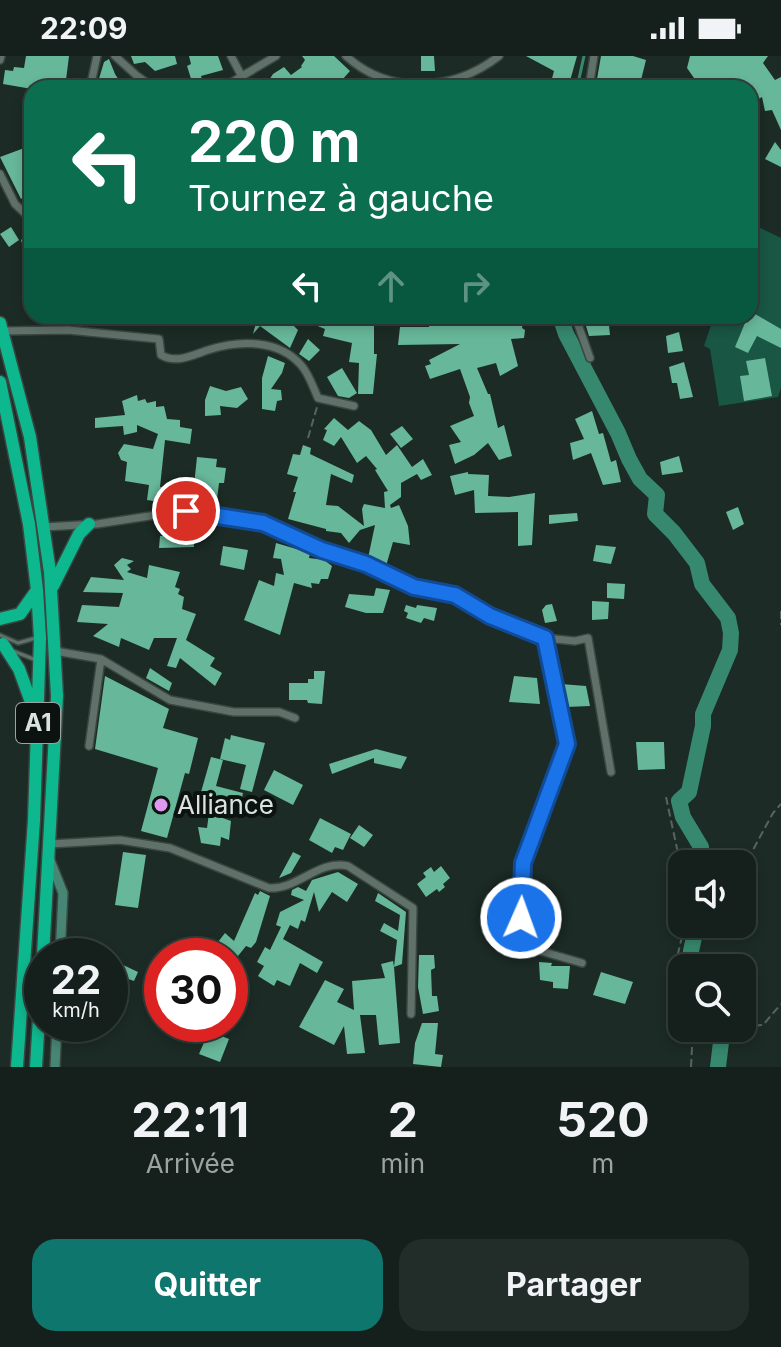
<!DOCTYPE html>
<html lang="fr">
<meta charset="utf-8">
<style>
body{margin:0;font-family:Inter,sans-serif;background:#222d29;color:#f1f3f6;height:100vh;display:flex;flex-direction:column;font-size:30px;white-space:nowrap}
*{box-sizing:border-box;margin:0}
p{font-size:26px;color:#9da3a3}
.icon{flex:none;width:44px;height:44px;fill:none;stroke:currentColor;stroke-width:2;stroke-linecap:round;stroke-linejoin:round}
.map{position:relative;height:1011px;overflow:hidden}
.side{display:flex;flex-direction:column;background:#15201c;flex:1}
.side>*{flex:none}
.hud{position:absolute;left:24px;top:24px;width:734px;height:244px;border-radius:24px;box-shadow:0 4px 12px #0003,0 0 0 2px #343e3b;background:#0b6e4f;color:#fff;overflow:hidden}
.buttons{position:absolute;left:668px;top:794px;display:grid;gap:16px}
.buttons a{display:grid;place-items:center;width:88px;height:88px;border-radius:16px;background:#15201c;box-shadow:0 4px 12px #0003,0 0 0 2px #343e3b;font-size:40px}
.speed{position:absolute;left:24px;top:882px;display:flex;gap:16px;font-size:40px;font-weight:700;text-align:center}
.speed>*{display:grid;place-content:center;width:104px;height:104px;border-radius:50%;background:#15201c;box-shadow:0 4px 12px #0003,0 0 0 2px #343e3b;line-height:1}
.speed small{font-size:20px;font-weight:400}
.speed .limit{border:12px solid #d22;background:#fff;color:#111}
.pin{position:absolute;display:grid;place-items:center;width:68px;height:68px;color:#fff;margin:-34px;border:4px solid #fff;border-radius:50%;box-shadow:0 2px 8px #0007}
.me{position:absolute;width:88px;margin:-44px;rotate:2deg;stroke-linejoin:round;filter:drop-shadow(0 0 6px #0008)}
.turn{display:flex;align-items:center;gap:28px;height:168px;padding:0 32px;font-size:36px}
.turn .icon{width:104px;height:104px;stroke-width:2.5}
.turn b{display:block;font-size:56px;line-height:68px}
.lanes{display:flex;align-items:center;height:76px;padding:0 32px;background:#0003;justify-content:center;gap:40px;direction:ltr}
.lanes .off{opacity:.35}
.eta{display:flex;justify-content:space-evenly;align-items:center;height:136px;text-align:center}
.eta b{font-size:48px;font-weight:700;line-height:56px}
.primary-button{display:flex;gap:16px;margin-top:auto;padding:16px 32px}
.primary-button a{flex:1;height:92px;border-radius:24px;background:#0f766e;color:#fff;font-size:32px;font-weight:700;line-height:92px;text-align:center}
.primary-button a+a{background:#222d29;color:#f1f3f6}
.status{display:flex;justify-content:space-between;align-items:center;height:56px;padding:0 40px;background:#15201c;direction:ltr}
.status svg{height:22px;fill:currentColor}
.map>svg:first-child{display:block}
.green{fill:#195643}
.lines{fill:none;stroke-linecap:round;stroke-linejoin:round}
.stream{stroke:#36886e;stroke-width:3}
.river{stroke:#36886e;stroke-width:16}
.building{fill:#67b79a}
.lane-casing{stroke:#394641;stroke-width:6}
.street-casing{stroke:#394641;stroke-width:10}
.secondary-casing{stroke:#394641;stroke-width:12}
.highway-casing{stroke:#394641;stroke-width:15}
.path{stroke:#57655f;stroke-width:2;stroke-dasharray:8 4;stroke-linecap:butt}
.lane{stroke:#60716a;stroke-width:3}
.street{stroke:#60716a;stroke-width:7}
.secondary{stroke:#478675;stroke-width:9}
.highway{stroke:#0eb88e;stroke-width:12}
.route-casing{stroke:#114b97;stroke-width:20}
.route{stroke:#1a73e8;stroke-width:14}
.poi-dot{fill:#de98f2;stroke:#0b120f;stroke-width:3}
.labels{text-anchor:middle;stroke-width:8;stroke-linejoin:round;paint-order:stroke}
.shield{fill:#0b120f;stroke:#9ca4a1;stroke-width:2}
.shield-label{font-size:24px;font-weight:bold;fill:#dae3df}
.poi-label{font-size:26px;fill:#dae3df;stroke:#0b120f;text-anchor:start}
</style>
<div class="status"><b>22:09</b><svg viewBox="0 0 49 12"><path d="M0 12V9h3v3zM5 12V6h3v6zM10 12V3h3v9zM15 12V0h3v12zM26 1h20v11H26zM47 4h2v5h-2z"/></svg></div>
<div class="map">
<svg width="781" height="1011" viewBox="0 0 781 1011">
<rect width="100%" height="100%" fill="#1c2b25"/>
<path class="green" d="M754,169L781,182V332L778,341L719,350L710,293L704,290L714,260H750V178Z"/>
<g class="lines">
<path class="stream" d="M577,32L584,0"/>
<path class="river" d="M560,260L566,278L618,377L629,403L640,423L657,439L655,458L674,477L697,507L702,528L728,562L731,577L730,594L703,658V670L689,736L679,745L683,761L701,791L697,808
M692,912L691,895L697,868
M718,1011L722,978"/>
</g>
<path class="building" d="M26,0H69L65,32L32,33L3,28L5,14L13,15L14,11L24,12Z
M131,0H175L177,8L155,15L145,6L134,8Z
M189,0H218L223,14L201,20L203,27L193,29L187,10L191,8Z
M302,0H334L350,15L342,24L353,32H322L316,26L308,32H298L293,23L285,32H264L273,18L284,11L291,19L302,11L301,10L305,4Z
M421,0H434L435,15H421Z
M526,0H577L568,32L550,30L554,15Z
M601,0H633L646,4L639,32L597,23Z
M690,0H768L763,7L775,24L781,21V74L772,54L765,55L762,41L750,48V32H716L710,28L707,32H701L687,12Z
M109,3L115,18L124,32H111L98,26L104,6Z
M775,86L781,94V111L765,103Z
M27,91L32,104V135L21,143L0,101Z
M11,171L19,184L9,191L0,178Z
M32,176V214H31L21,184Z
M750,255L781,273V292L757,280L748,297L735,291Z
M258,260H284L298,274L290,292L260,270L253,278Z
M293,260H324L347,269V260H358L363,262L362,268L374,270V298H377L373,338H358L359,307L349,306L352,287L323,280L325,273Z
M480,260V270L490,261L524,260L522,272L525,274L524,282L511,283L518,310L500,320L496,307L477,312L488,338H490L498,372L504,369L512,400L499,404L488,387L474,399L455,408L449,389L461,386L450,370L474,360L469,347L470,341L460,313L430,323L425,310L431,308L429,304L460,288L398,289L400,271H429V262L456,263Z
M583,260L600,262V260H608L610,279L589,280Z
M679,276L683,295L668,297L666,280Z
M308,283L320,294L309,305L299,298Z
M268,300L285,307L282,317L271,333L281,334L282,344L277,345L275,355L262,353V322Z
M765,302L772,340L744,345L740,320L749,319L746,305Z
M684,306L693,341L680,343L677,327H672L669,311Z
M342,312L357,337L349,342L338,340L327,321Z
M210,330L226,335L241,331L248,343L237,352L220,350L221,359L205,360V344Z
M137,339L138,345L145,343L147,347L156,345V351L164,350L167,363L180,364V371L192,373L190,388L165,384L160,431L168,432L166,447L147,444L149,429L125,425L127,406L121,404L118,397L124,388L153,393L158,378L137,369V376L124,379L123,370L95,372V362L125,359L122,345Z
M592,355L599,378L603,377L611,406L616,404L621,426L603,429L591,397L573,404L570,387L584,383L575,363Z
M334,362L348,374L359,365L371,374L386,399L397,389L412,411L423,403L432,419L421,424L417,418L401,427V441L390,449L391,452L399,449L408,470L410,489L393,486L386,510L368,502L375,469L360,474L349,487L341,477L326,475V473L288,463L296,436H293L298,421L287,418L293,398L300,399L303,389L311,392L310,398L354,419L352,427L331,418L326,449L338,450L364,470L362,453L364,448L385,452L384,436L388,435L375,414L377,413L366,400L357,407L341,381L334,390L323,384L327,374L324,373Z
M402,370L413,383L401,392L390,378Z
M679,400L683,416L662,419L660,406Z
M197,401L217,403L216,411L226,412L224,427H219L216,451L192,448Z
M468,416V418L489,419L488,440L509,441L535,437L532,489L518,490V456L475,457L474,434L455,439L450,420Z
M738,451L744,468L733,474L726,456Z
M577,457L578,465L549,468V459Z
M160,480H194V491L159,492Z
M276,487L310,497L309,502L324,504L332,510L328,523H321L319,528L311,527L312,532L294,527L280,579L244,564L259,524L274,530L276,517L284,519L281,503L273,502Z
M596,489L616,491L611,508L593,505Z
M223,490L248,494L244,514L220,509Z
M122,502L134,505L127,509L131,513L127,516L147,522L149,509L180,516L175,531L180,533L178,538L184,541L182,553L196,558L186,584L215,602L210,610L222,617L215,630L180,602L176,612L167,610L177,582H154L149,594L121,582L119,591L93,580L108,568L77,566L82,549L119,551L123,537L83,536L91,521L124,524L114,509Z
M607,527L625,528L624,543L607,542Z
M376,532L390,534L383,557H366L345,551L349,538L374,540Z
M592,545L609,546L608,563L592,564Z
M552,548L557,565L545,567L542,554L546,549Z
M406,549L416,552L417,549L437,552L434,565L424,562L421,567L406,562L408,557L404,555Z
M150,612L172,627L169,635L146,622Z
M314,615H325L322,648L308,647L307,644H289V627H308V623H314Z
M105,620L169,653L163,672L198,682L189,718L185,717L167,782L141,775L158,712L95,693Z
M514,620L537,622L540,648L509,646Z
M561,628L586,630L590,650L566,651Z
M231,679L265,687L252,736L240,733L246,709L220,703L225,682L230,684Z
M636,686H664L665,713L638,714Z
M376,693L407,701L401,713L374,707V702L332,718L329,708Z
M211,701L223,704L216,730L243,737L241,746L201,736Z
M274,714L303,729L293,749L264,734Z
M209,757L231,765L229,784L221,781L220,790L201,787L198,771L207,772Z
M320,762L351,778L343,794L335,791L332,797L309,784Z
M359,769L373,779L364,791L350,782Z
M123,796L146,799L138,852L115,849Z
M293,796L301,800L291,817L279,822Z
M441,810L450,822L443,828L445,831L439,836L437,833L426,841L417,828L426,821L423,817L431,811L434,816Z
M338,816L358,828L347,846L332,836L319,856L314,836L305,866L301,864L298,873L290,869L283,883L323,906L317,917L300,907L290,930L277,924L274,930L258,920L264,910L257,906L265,891L270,894L281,871L276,869L280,856L304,844L291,839L292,834L298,831L306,835L312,824Z
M260,835L270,840L256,886L251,892L246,890L230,910V900H217L211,895L225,877L234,885L255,837L258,839Z
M378,837L406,856L402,908L394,911L400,987L379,989L376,959H360L365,997L347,998L344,970L334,989L299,971L325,924L344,933L337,946L354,954L352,925L385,922L381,908L393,905L394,911L397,884L380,875L384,867L398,875L400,859L375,845Z
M419,899H434L435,912L431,914L432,940H437L439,955L423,958L418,931Z
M539,906L552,907L551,910H570L568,933L553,932V926L540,924Z
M121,908L138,916L134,925L117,919Z
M601,916L633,926L625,948L593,939Z
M422,967H438L435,998L443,999L441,1011L413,1008L415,987Z
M209,975L229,983L220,1006L199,998Z"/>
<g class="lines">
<g class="lane-casing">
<path id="lane" d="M0,579L18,587L36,582
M13,595L36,604"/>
</g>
<g class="street-casing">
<path id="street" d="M115,0L136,19L154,32
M231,0L248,32
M346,0C390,40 454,35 499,0
M0,4L1,0
M90,32L97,0
M222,32L276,0
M589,32L594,0
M0,118L15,148L32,164
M575,260L590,302
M2,275L68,274L159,283L161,299C176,308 193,299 208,294C239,284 278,283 301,309C309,318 313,331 318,342L354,350
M44,471L97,468L176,456L255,464L287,476L322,494L366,508L414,531L455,539L479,554L529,577L555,583L575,585L588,582L611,716
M545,582L567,688L523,807L520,889L582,907
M55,595L101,603L170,644L234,656H279L295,662
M89,690L101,603
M50,788L120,784L170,792L269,832C297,834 319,803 348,810L413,852L411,958"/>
</g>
<g class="secondary-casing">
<path id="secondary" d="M49,802L63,837L60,900
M55,1011L57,968"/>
</g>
<g class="highway-casing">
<path id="highway" d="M0,267L30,381L50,516L57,640L43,900
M0,326L29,468L37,534L40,582L34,764L17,1011
M53,530L79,478L89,468
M0,563L20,558L37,534
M3,588L19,613L35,657
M36,1011L42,912"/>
</g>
<path class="path" d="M308,382L317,351
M781,555V569
M666,741L682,816
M742,814L773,757L781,748
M682,922L676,906L685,868
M742,971L763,969L781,948
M693,980L737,972
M691,1011L693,972"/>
<use href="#lane" class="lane"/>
<use href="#street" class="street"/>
<use href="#secondary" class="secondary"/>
<use href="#highway" class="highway"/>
</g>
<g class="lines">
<g class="route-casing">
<path id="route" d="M186,455L263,467L322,494L366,508L414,531L455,539L490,560L545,582L567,688L523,807L521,862"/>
</g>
<use href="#route" class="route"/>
</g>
<circle class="poi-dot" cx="161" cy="749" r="8"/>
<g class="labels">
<rect class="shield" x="16" y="647" width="44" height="40" rx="6"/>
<g class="shield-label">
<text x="38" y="675">A1</text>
</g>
<g class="poi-label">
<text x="177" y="758">Alliance</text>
</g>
</g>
</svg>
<div class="buttons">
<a><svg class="icon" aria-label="sound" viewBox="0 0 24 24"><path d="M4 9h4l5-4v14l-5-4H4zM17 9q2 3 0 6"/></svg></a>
<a><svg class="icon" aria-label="search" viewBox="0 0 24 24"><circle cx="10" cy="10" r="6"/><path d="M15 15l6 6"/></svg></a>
</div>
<div class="speed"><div>22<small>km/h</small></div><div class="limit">30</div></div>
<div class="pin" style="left:186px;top:455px;background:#d93025"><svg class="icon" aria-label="arrive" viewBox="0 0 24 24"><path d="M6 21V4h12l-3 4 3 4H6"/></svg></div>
<svg class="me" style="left:521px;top:862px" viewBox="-20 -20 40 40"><circle r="17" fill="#1a73e8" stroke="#fff" stroke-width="3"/><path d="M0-11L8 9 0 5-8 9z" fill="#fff"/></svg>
<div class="hud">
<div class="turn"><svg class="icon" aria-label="left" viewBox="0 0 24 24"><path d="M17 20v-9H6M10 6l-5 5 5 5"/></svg><div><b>220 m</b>Tournez à gauche</div></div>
<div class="lanes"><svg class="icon" aria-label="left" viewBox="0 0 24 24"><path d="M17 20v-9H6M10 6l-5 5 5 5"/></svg><svg class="icon off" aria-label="ahead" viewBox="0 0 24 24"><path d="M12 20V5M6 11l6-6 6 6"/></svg><svg class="icon off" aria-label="right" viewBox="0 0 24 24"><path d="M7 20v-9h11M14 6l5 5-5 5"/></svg></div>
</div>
</div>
<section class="side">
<div class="eta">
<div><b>22:11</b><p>Arrivée</p></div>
<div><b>2</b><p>min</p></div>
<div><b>520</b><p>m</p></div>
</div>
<div class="primary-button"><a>Quitter</a><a>Partager</a></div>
</section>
